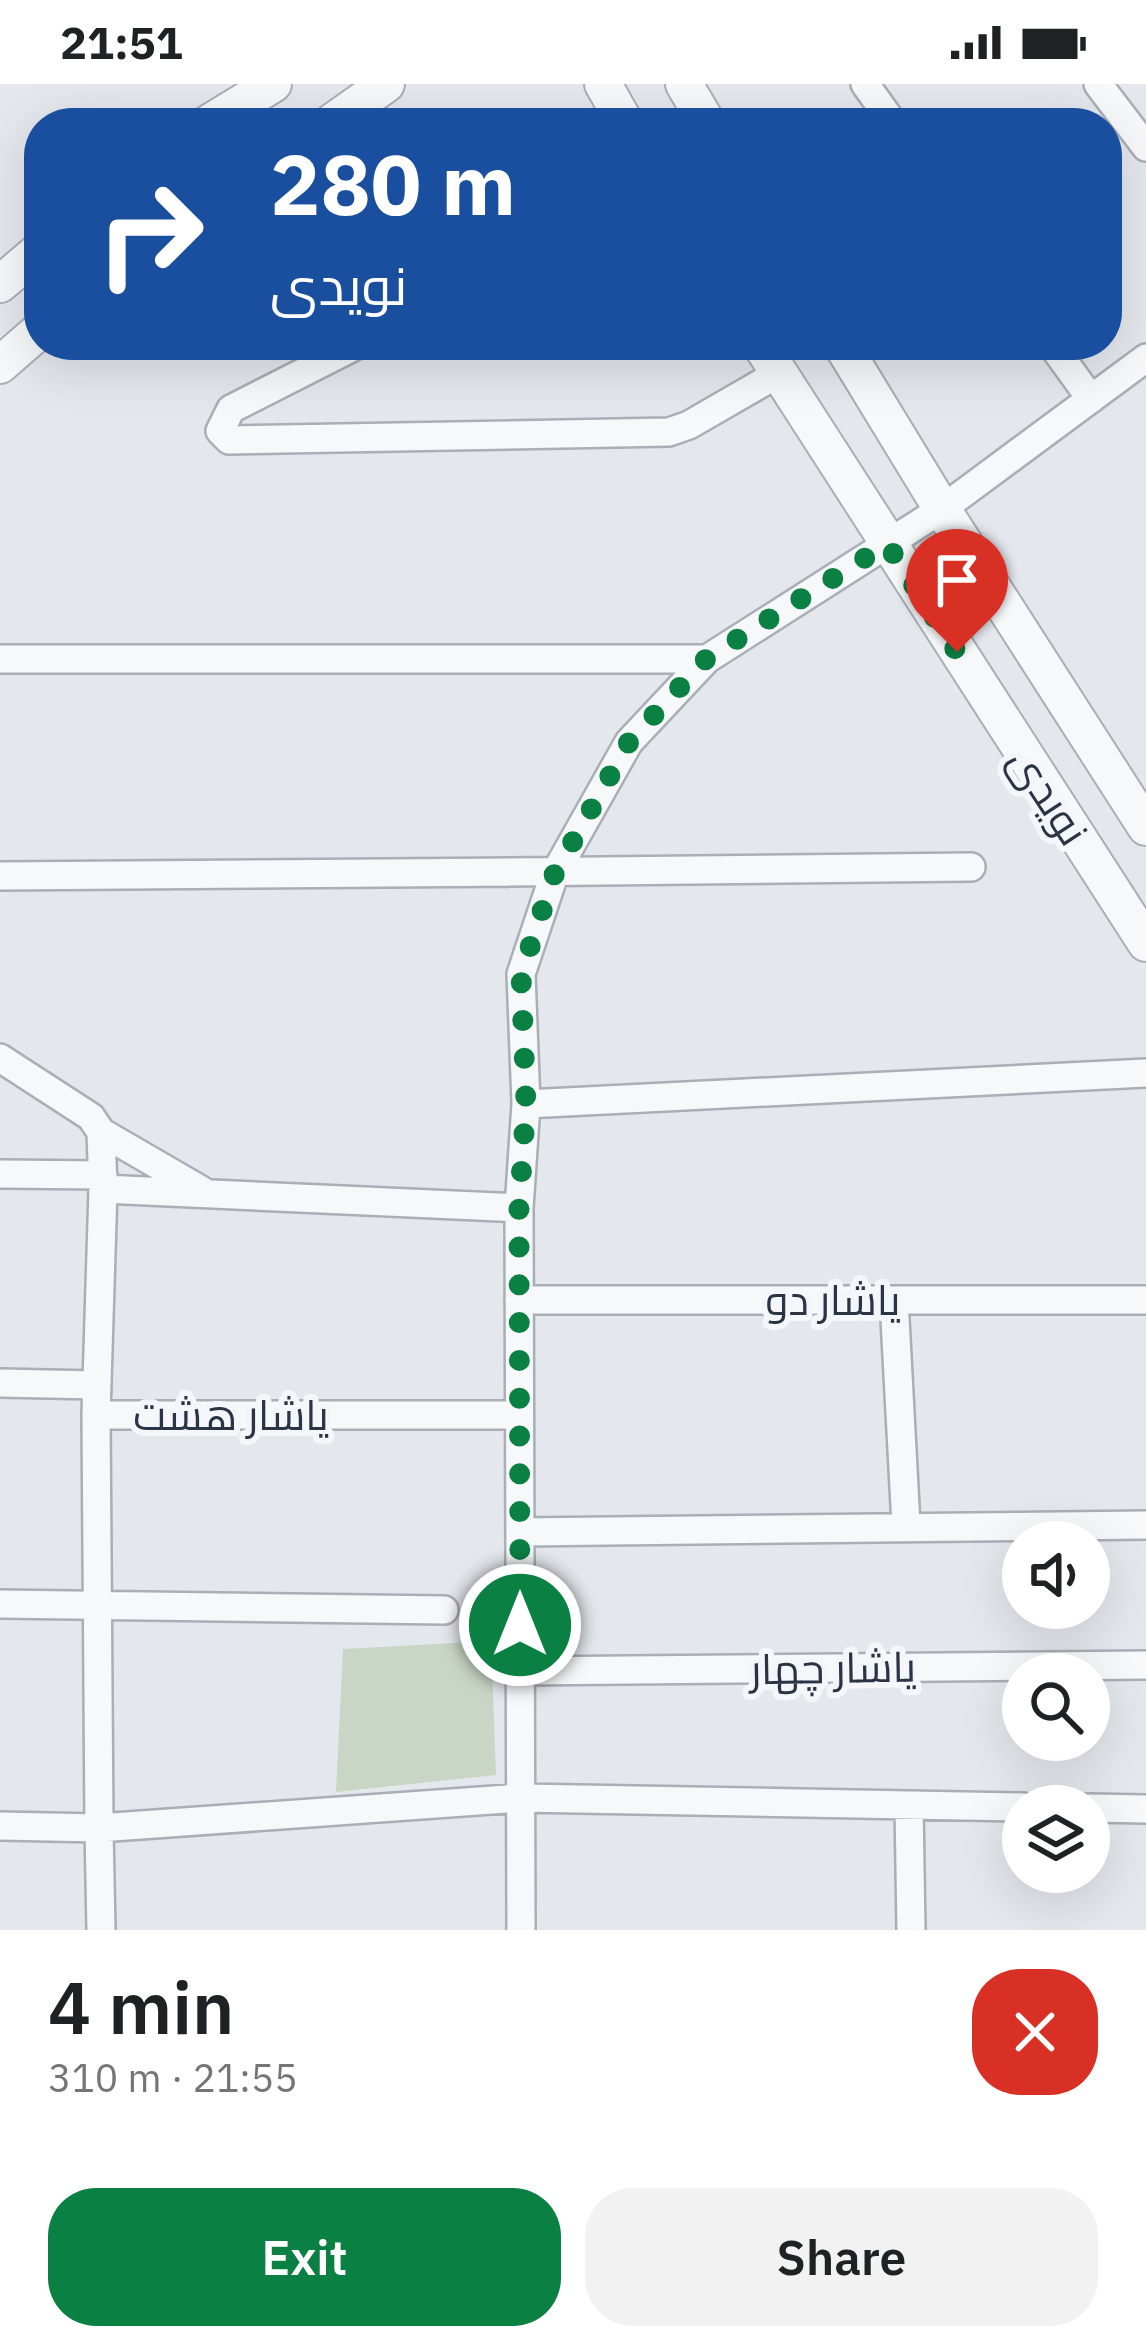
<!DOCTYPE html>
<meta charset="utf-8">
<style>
body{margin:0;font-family:"IBM Plex Sans",Cairo,sans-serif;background:#f2f2f2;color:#202124;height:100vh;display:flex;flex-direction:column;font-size:45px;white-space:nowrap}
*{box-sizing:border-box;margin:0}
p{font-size:39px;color:#757577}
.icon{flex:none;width:66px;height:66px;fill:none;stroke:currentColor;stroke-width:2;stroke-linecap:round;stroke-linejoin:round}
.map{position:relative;height:1846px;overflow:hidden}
.details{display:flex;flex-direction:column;background:#fff;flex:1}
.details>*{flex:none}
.hud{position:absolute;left:24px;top:24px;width:1098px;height:252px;border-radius:48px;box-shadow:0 12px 48px #0002;background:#1a4fa0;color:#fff;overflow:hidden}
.fabs{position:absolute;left:1002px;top:1437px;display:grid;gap:24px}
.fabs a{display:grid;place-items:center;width:108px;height:108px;border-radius:50%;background:#fff;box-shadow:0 12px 48px #0002;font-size:60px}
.pin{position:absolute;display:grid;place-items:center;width:102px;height:102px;color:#fff;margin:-123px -51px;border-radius:50% 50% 50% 0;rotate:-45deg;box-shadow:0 0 12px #0007}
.pin .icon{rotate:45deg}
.me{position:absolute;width:132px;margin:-66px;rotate:0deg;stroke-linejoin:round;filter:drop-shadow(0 0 9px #0008)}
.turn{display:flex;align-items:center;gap:42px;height:252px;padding:0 48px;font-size:54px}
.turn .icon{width:156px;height:156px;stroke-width:2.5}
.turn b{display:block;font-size:84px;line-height:102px}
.round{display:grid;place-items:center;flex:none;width:126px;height:126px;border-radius:48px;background:#f2f2f2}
.headline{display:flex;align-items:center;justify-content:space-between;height:204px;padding:0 48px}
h1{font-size:72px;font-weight:600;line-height:90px}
.button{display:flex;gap:24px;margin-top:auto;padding:24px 48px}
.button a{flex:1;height:138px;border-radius:48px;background:#0b8043;color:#fff;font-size:48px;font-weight:600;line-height:138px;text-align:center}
.button a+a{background:#f2f2f2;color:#202124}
.status{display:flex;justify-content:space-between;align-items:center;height:84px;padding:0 60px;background:#fff;direction:ltr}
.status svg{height:33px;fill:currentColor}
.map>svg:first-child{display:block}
.green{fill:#c9d6c5}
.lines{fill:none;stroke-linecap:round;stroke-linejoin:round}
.minor-casing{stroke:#a9aeb7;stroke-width:32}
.tertiary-casing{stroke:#a9aeb7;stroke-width:40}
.minor{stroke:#f7f8fa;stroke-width:27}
.tertiary{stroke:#f7f8fa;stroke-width:36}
.route{stroke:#0b8043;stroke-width:21;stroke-dasharray:0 37.8}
.labels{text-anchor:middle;stroke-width:12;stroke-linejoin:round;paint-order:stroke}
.street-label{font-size:42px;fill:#2b3445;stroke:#f4f6f9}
</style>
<div class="status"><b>21:51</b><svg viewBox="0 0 49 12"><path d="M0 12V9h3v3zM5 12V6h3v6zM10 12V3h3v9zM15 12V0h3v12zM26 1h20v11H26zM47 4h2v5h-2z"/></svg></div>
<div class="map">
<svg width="1146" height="1846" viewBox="0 0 1146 1846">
<rect width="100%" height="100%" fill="#e4e7ec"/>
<path class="green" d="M491,1557L496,1691L336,1708L343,1565Z"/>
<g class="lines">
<g class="minor-casing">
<path id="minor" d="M865,0L893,39
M1098,0L1146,63
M357,261L231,325L220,347L229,356L669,348L689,341L779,289
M1052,261L1091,315
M0,575H707
M0,792C324,788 647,789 971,783
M0,974L91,1033L101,1048L103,1105L519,1124
M526,1020L1146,989
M101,1048L201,1106
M0,1090L103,1091
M103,1105L96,1331H519
M519,1216H1146
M894,1216L906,1441
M0,1299L97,1301
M520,1448L1146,1441
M0,1520L444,1526
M520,1587L1146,1581
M909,1721L911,1846
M1089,1724L1146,1725
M0,1742L99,1744L96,1331
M101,1846L99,1744L521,1714L1023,1723
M521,1846L519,1124L526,1020L521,890L554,791L629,658L707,575L942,425L1146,274"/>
</g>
<g class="tertiary-casing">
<path id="tertiary" d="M603,0L625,39
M684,0L707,39
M209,39L273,0
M331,39L386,0
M0,200L39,167
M761,261L1146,859
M842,261L942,425L1146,743
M0,281L39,247"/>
</g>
<use href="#minor" class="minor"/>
<use href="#tertiary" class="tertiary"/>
</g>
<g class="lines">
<path class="route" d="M520,1541L519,1124L526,1020L521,890L554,791L629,658L706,575L887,460L957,568"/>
</g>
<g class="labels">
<g class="street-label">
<text transform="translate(1049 712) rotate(57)" y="15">نویدی</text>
<text x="833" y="1231">یاشار دو</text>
<text x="231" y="1346">یاشار هشت</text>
<text transform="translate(833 1584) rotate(-1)" y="15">یاشار چهار</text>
</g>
</g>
</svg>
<div class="fabs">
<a><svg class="icon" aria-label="sound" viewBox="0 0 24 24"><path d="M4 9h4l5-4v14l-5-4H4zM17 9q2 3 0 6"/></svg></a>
<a><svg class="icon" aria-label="search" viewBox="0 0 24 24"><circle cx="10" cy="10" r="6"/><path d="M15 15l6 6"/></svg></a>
<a><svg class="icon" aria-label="layers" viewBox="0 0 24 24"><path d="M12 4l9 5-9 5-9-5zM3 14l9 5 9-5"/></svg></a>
</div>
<div class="pin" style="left:957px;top:568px;background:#d93025"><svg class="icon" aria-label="arrive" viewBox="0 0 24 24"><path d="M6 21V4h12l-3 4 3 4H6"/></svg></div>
<svg class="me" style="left:520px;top:1541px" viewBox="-20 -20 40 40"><circle r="17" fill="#0b8043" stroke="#fff" stroke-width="3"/><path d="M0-11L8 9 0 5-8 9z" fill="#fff"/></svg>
<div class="hud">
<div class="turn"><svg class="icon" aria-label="right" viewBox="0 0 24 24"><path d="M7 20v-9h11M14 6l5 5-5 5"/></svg><div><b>280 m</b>نویدی</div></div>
</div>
</div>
<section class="details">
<div class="headline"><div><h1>4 min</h1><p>310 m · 21:55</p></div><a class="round" style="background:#d93025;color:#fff"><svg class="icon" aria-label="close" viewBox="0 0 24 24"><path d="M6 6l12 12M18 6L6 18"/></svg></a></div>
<div class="button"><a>Exit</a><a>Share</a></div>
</section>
